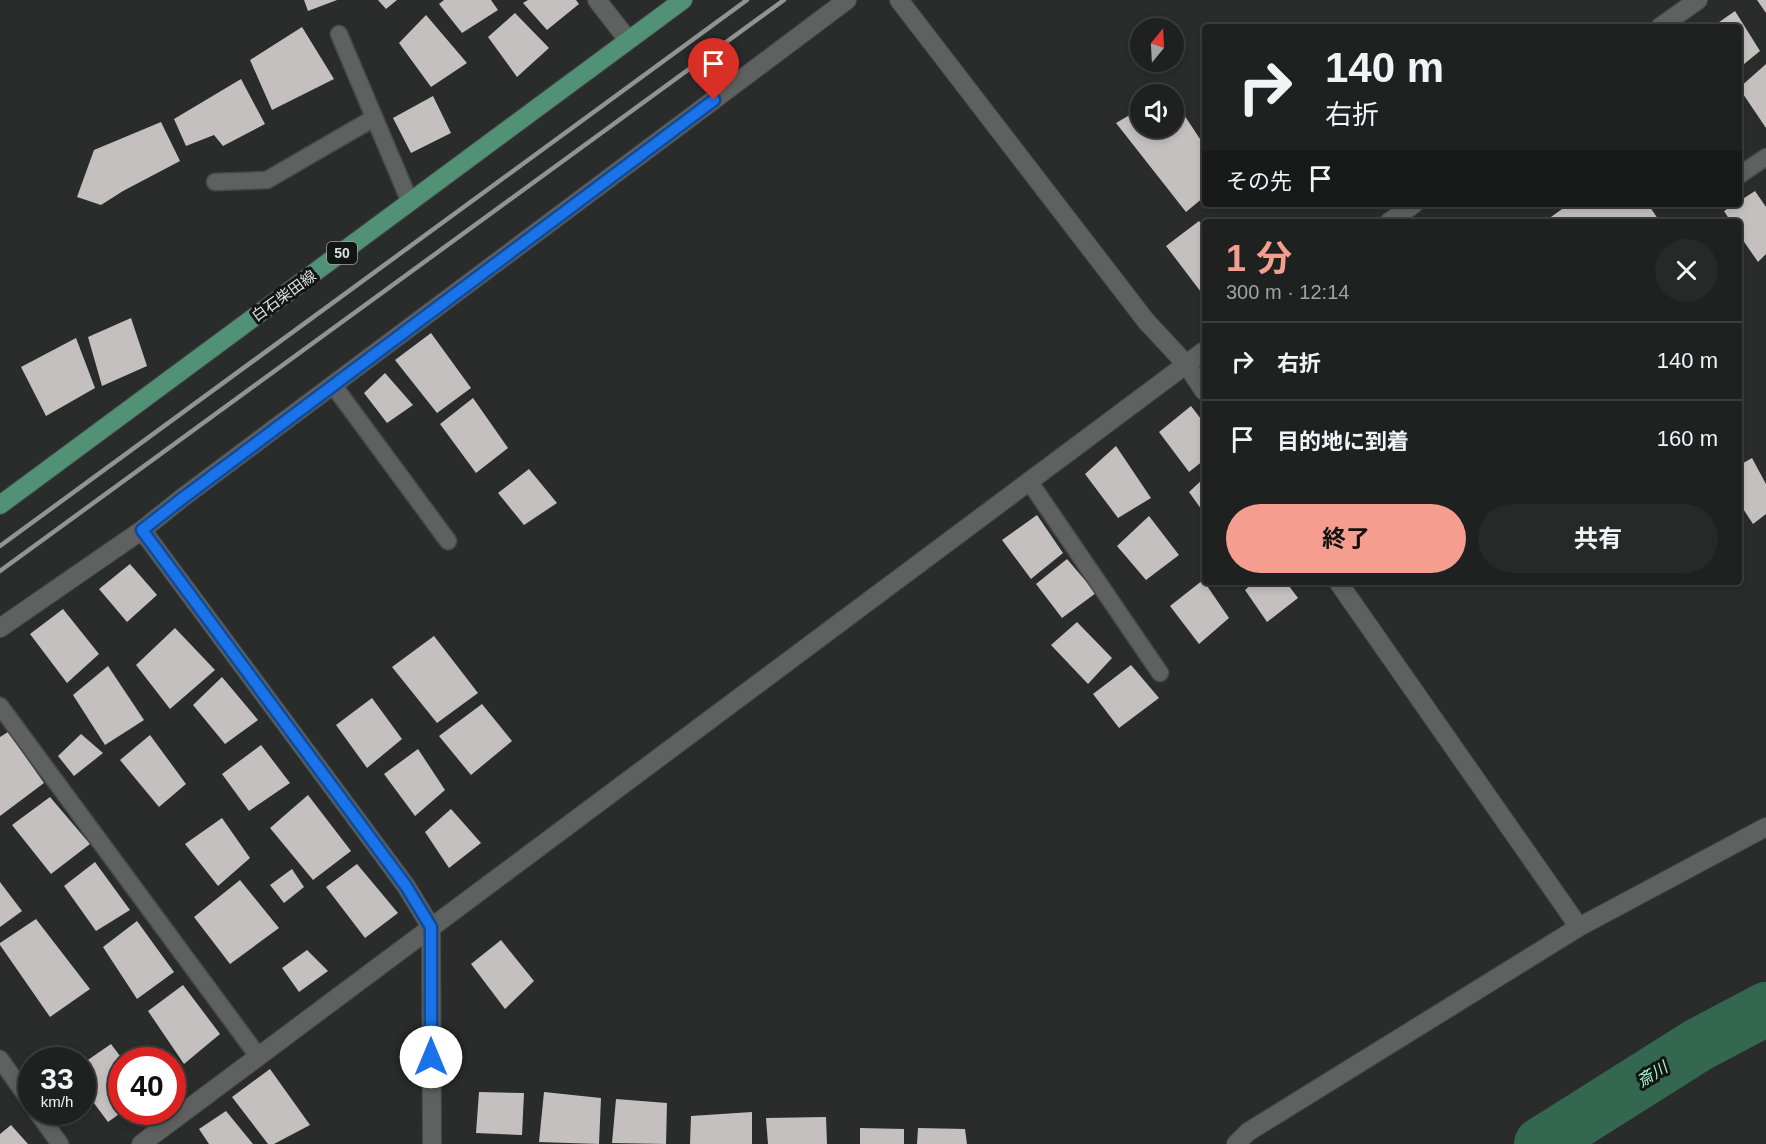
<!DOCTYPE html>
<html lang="ja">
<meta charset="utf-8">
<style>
body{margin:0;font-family:Arial,"Noto Sans JP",sans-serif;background:#272929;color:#f1f3f6;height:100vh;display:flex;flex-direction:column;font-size:22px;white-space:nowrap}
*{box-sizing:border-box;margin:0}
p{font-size:20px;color:#a1a3a5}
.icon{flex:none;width:33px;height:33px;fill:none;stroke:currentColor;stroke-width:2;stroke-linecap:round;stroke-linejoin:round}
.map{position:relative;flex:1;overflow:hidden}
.details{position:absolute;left:1202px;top:219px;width:540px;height:366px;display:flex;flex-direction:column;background:#1f2120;border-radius:6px;box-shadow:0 3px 9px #0003,0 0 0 2px #3c3e3e}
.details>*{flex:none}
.guide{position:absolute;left:1202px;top:24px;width:540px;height:183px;border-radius:6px;box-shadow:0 3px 9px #0003,0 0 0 2px #3c3e3e;background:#1f2120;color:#f1f3f6;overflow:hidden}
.needle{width:39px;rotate:18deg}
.fabs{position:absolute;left:1130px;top:18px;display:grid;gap:12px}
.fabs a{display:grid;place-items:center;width:54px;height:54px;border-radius:50%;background:#1f2120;box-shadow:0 3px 9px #0003,0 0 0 2px #3c3e3e;font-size:30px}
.speed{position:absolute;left:18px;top:1047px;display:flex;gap:12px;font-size:30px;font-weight:700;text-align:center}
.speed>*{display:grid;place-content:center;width:78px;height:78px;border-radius:50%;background:#1f2120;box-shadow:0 3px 9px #0003,0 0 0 2px #3c3e3e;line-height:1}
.speed small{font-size:15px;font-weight:400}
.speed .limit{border:9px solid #d22;background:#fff;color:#111}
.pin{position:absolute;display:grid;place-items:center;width:51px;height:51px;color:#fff;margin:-62px -26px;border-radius:50% 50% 50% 0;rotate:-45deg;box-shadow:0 0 6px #0007}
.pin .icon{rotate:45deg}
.me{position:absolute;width:66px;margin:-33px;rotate:0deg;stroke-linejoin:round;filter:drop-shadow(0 0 4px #0008)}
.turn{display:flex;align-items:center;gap:21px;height:126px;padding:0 24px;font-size:27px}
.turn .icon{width:78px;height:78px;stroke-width:2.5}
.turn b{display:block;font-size:42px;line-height:51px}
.then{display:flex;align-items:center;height:57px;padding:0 24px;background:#0003;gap:12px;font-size:22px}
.round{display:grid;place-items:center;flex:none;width:63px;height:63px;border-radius:32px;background:#272929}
.headline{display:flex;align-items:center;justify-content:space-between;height:102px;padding:0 24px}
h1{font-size:36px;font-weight:700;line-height:45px;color:#f59d8e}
.cta{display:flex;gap:12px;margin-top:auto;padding:12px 24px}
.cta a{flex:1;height:69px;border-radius:36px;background:#f59d8e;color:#111;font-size:24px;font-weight:700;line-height:69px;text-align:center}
.cta a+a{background:#272929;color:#f1f3f6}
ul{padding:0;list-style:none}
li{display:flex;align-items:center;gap:18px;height:78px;padding:0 24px;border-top:2px solid #3c3e3e}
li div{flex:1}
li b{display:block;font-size:22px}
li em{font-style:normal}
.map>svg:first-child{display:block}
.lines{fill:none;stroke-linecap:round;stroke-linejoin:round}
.river{stroke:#346750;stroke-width:54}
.building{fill:#c4c0bf}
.lane-casing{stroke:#474a48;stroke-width:19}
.street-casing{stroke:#474a48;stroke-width:20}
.secondary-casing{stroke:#474a48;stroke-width:20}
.primary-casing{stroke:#474a48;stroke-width:20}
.lane{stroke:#5e615f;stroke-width:16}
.street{stroke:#5e615f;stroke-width:18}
.secondary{stroke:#5e615f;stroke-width:18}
.primary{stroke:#519176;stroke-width:18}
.rail{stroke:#919492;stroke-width:4.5}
.route-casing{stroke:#114b97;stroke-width:15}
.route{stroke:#1a73e8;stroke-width:10}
.labels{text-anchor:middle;stroke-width:6;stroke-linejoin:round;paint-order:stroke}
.shield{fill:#131414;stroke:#a1a3a1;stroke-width:1.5}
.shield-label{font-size:14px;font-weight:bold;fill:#dee0de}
.street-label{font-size:15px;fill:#dee0de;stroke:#131414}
.water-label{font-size:16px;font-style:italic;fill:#a7f8d0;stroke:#131414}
</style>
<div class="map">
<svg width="1766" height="1144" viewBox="0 0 1766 1144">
<rect width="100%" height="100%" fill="#292c2b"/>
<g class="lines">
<path class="river" d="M1541,1144L1698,1045L1766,1009"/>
</g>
<path class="building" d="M304,0H337L308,11Z
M378,0H397L386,9Z
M444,0H491L498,10L462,33L439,4Z
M528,0H576L579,4L547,30L523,3Z
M1757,0H1766V13Z
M1735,11L1760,51L1738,69V27H1712Z
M515,13L549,48L517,77L488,37Z
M426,15L467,63L431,87L399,43Z
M302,27L334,79L272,110L250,60Z
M1766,64V128L1739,88Z
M241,79L265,124L223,146L214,135L186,146L174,119Z
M433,96L451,133L411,153L393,118Z
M1173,98L1204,145V197L1186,212L1116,123L1140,109V128H1173Z
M161,122L180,161L123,191L101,205L77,197L94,150Z
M1755,191L1766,207V254L1758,262L1738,233V222H1731L1724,211L1735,204H1738V202Z
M1569,204H1648L1660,222H1544Z
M1199,221L1204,227V296L1166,246Z
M131,318L147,366L102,386L88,337Z
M431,333L471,388L437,413L395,360Z
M76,338L95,388L46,416L21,367Z
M385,373L413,405L387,423L364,393Z
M473,398L508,448L476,473L440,424Z
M1191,406L1204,423V460L1189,472L1159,432Z
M1116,446L1151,498L1118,518L1085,474Z
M1752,458L1766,484V514L1753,524L1738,501V466Z
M529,469L557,503L524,525L498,493Z
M1204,478V513L1189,492Z
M1037,515L1063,553L1031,579L1002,540Z
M1149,516L1179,555L1146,580L1117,546Z
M1067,559L1096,593L1062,618L1036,584Z
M130,564L157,595L127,622L99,589Z
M1203,580L1229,618L1199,644L1170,606Z
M1254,582H1286L1298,598L1267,622L1245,590Z
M63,609L99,654L67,683L30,634Z
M1077,622L1112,658L1088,684L1051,645Z
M175,628L215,670L170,709L136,665Z
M434,636L478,693L437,723L392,667Z
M1131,665L1159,698L1119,728L1093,694Z
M108,666L144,720L105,745L73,695Z
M222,677L258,720L225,744L193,705Z
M372,698L402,739L367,768L336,725Z
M482,704L512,741L471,775L439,736Z
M8,732L44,783L0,816V737Z
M81,734L103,753L74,776L58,756Z
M150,735L186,784L159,807L120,760Z
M261,745L290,783L249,811L222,774Z
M418,749L445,790L415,816L384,774Z
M308,795L351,851L313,880L270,828Z
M50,797L90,844L51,874L12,825Z
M451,809L481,843L449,868L425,832Z
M222,818L250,858L218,886L185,844Z
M95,862L130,910L96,931L64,886Z
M357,864L398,913L365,938L326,887Z
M292,869L304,887L284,903L270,885Z
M240,880L279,928L230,964L194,917Z
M0,882L22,911L0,927Z
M36,919L90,989L50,1017L0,945V943Z
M137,921L174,972L137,999L103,947Z
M501,940L534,981L505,1009L471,964Z
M307,950L328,971L299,992L282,968Z
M183,985L220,1034L184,1064L148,1011Z
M111,1044L123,1060H122V1112L108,1122L82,1087V1064Z
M270,1069L310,1125L274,1144H268L232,1097Z
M479,1092L524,1093L522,1135L476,1133Z
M544,1092L601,1098L599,1144L539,1142Z
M616,1099L667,1103L666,1144L612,1143Z
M226,1111L253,1144H209L199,1129Z
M752,1112V1144H690L691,1116Z
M826,1117L827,1144H768L766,1118Z
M11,1125L28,1144H0V1134Z
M860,1128L904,1129V1144H860Z
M918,1128L965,1129L967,1144H917Z"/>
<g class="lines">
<g class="lane-casing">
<path id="lane" d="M339,34L410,202
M1738,176L1766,157
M215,182L267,180L374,118
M333,385L448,541
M1029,481L1160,673
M0,706L258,1056
M0,1059L32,1104
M37,1112L60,1144"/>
</g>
<g class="street-casing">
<path id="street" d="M597,0L628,40
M899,0L1146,321L1186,364L1204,391
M142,530L406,886L431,927
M1338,582L1579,927
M0,628L142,530L182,498L847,0
M1236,1144L1248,1132L1579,927L1766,827"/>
</g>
<g class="secondary-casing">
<path id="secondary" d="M1660,27L1698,0
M1389,222L1414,204
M431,927L432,1144
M141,1144L1204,351"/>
</g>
<g class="primary-casing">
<path id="primary" d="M0,505L683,0"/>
</g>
<use href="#lane" class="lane"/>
<use href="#street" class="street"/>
<use href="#secondary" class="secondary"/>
<use href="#primary" class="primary"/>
<path class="rail" d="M0,546L747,0
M0,571L784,0"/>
</g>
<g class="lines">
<g class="route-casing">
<path id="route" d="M431,1057V927L406,886L142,530L183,498L714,100"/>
</g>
<use href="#route" class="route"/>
</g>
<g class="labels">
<rect class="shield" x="327" y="242" width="30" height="22" rx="4.5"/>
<g class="shield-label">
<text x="342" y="258">50</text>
</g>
<g class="street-label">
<text transform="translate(284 296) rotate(-36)" y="5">白石柴田線</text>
</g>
<g class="water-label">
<text transform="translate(1652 1074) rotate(-32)" y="6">斎川</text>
</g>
</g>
</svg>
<div class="fabs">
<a><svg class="needle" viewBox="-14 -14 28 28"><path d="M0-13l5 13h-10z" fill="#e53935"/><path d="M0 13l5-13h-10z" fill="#a1a3a5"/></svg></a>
<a><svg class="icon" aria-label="sound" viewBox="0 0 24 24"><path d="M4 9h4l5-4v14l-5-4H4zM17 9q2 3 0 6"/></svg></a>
</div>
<div class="speed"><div>33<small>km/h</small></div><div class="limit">40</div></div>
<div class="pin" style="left:714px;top:100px;background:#d93025"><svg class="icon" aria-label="arrive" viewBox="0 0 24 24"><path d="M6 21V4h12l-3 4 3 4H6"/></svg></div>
<svg class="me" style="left:431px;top:1057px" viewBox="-20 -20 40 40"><circle r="19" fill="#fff"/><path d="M0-13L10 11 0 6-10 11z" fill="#1a73e8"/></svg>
<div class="guide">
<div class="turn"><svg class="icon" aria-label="right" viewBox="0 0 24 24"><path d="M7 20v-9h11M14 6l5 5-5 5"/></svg><div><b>140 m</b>右折</div></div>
<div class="then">その先<svg class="icon" aria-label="arrive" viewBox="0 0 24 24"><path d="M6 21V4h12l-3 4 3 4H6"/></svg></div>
</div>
<section class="details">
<div class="headline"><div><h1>1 分</h1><p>300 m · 12:14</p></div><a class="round"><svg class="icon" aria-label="close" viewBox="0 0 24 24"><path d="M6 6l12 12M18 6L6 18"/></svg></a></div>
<ul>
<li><svg class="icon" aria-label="right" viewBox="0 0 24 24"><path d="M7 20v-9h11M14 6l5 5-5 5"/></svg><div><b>右折</b></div><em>140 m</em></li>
<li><svg class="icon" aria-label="arrive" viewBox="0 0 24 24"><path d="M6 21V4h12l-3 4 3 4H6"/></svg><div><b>目的地に到着</b></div><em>160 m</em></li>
</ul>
<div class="cta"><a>終了</a><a>共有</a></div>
</section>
</div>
